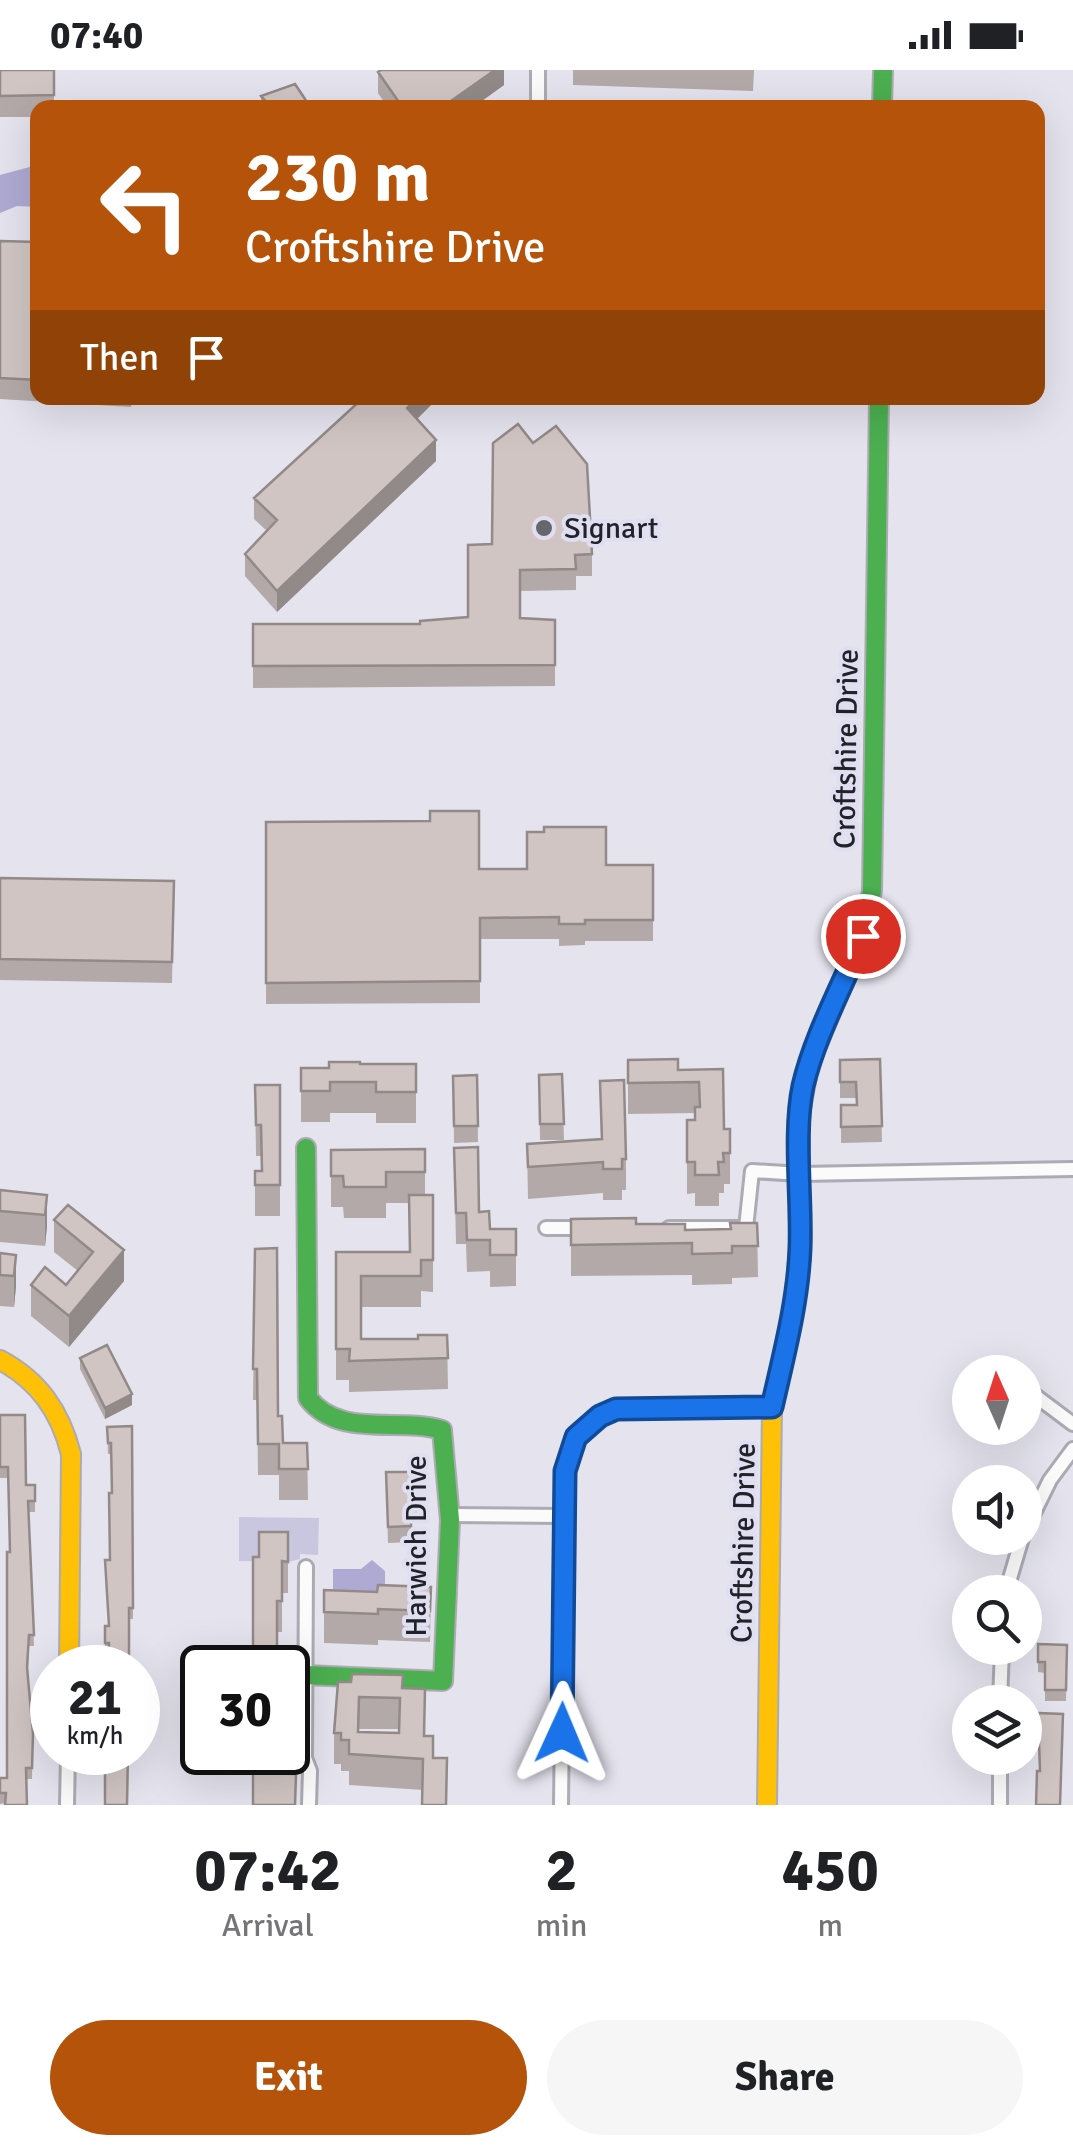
<!DOCTYPE html>
<style>
body{margin:0;font-family:Signika,sans-serif;background:#f6f6f6;color:#202124;height:100vh;display:flex;flex-direction:column;font-size:38px;white-space:nowrap}
*{box-sizing:border-box;margin:0}
p{font-size:32px;color:#757577}
.icon{flex:none;width:55px;height:55px;fill:none;stroke:currentColor;stroke-width:2;stroke-linecap:round;stroke-linejoin:round}
.map{position:relative;height:1735px;overflow:hidden}
.side{display:flex;flex-direction:column;background:#fff;flex:1}
.side>*{flex:none}
.guide{position:absolute;left:30px;top:30px;width:1015px;height:305px;border-radius:20px;box-shadow:0 10px 40px #0002;background:#b45309;color:#fff;overflow:hidden}
.needle{width:65px;rotate:357deg}
.controls{position:absolute;left:952px;top:1285px;display:grid;gap:20px}
.controls a{display:grid;place-items:center;width:90px;height:90px;border-radius:50%;background:#fff;box-shadow:0 10px 40px #0002;font-size:50px}
.speed{position:absolute;left:30px;top:1575px;display:flex;gap:20px;font-size:50px;font-weight:700;text-align:center}
.speed>*{display:grid;place-content:center;width:130px;height:130px;border-radius:50%;background:#fff;box-shadow:0 10px 40px #0002;line-height:1}
.speed small{font-size:25px;font-weight:400}
.speed .limit{border:5px solid #111;border-radius:15px;background:#fff;color:#111}
.pin{position:absolute;display:grid;place-items:center;width:85px;height:85px;color:#fff;margin:-42px;border:5px solid #fff;border-radius:50%;box-shadow:0 2px 10px #0007}
.me{position:absolute;width:110px;margin:-55px;rotate:1deg;stroke-linejoin:round;filter:drop-shadow(0 0 8px #0008)}
.turn{display:flex;align-items:center;gap:35px;height:210px;padding:0 50px;font-size:45px}
.turn .icon{width:130px;height:130px;stroke-width:2.5}
.turn b{display:block;font-size:70px;line-height:85px}
.then{display:flex;align-items:center;height:95px;padding:0 50px;background:#0003;gap:20px;font-size:38px}
.eta{display:flex;justify-content:space-evenly;align-items:center;height:170px;text-align:center}
.eta b{font-size:60px;font-weight:800;line-height:70px}
.primary-button{display:flex;gap:20px;margin-top:auto;padding:20px 50px}
.primary-button a{flex:1;height:115px;border-radius:60px;background:#b45309;color:#fff;font-size:40px;font-weight:800;line-height:115px;text-align:center}
.primary-button a+a{background:#f6f6f6;color:#202124}
.status{display:flex;justify-content:space-between;align-items:center;height:70px;padding:0 50px;background:#fff;direction:ltr}
.status svg{height:28px;fill:currentColor}
.map>svg:first-child{display:block}
.green{fill:#c9c7e0}
.water{fill:#aeaad3}
.lines{fill:none;stroke-linecap:round;stroke-linejoin:round}
.street-casing{stroke:#acabb3;stroke-width:18}
.fast-casing{stroke:#acabb3;stroke-width:22}
.slow-casing{stroke:#acabb3;stroke-width:22}
.street{stroke:#fbfbfc;stroke-width:12}
.fast{stroke:#4caf50;stroke-width:18}
.slow{stroke:#ffc107;stroke-width:18}
.wall{fill:#b3a9a8;fill-rule:evenodd}
.shaded-wall{fill:#928a88}
.building{fill:#d0c5c3;stroke:#928a88;stroke-width:2.5;fill-rule:evenodd}
.route-casing{stroke:#114b97;stroke-width:25}
.route{stroke:#1a73e8;stroke-width:18}
.poi-dot{fill:#67666e;stroke:#e0dff2;stroke-width:4}
.labels{text-anchor:middle;stroke-width:8;stroke-linejoin:round;paint-order:stroke}
.poi-label{font-size:30px;fill:#232229;stroke:#e0dff2;text-anchor:start}
.street-label{font-size:30px;fill:#232229;stroke:#e0dff2}
</style>
<div class="status"><b>07:40</b><svg viewBox="0 0 49 12"><path d="M0 12V9h3v3zM5 12V6h3v6zM10 12V3h3v9zM15 12V0h3v12zM26 1h20v11H26zM47 4h2v5h-2z"/></svg></div>
<div class="map">
<svg width="1073" height="1735" viewBox="0 0 1073 1735">
<rect width="100%" height="100%" fill="#e4e3ee"/>
<path class="green" d="M239,1447L319,1448L318,1485L300,1484V1489L288,1492L239,1491Z"/>
<path class="water" d="M37,95V137L17,136L0,143V105Z
M372,1490L385,1501V1525L333,1524V1499H361Z"/>
<g class="lines">
<g class="street-casing">
<path id="street" d="M538,38V0
M546,1158H584
M669,1158H746L752,1101L801,1104L1073,1099
M1025,1318L1073,1354
M448,1445L563,1446
M1025,1461L1050,1410L1073,1379
M306,1497L305,1688L310,1701L309,1735
M1006,1522L1022,1468
M1000,1632L1002,1578
M67,1735L68,1682
M561,1735L565,1401C572,1369 585,1352 616,1339L772,1337
M1000,1735V1688"/>
</g>
<g class="fast-casing">
<path id="fast" d="M882,38L883,0
M800,1111V1044L809,995L863,866L872,821L879,328
M305,1605L443,1611L450,1450L442,1360C398,1347 339,1369 308,1328L306,1078"/>
</g>
<g class="slow-casing">
<path id="slow" d="M0,1290C39,1311 60,1341 71,1384L69,1598
M767,1735L772,1337L795,1232L800,1181V1111"/>
</g>
<use href="#street" class="street"/>
<use href="#fast" class="fast"/>
<use href="#slow" class="slow"/>
</g>
<path class="wall" d="M0,0H54V38H38V47H0Z
M504,0V15L472,38H388L378,23V2Z
M573,0H754L753,21L573,15Z
M261,26L311,38H261Z
M0,171L38,172V328H132L131,337L0,329Z
M438,328L417,349L436,391L277,542L245,506V484L267,461L254,449V428Z
M468,475L592,484V506H576V520L520,521V548L555,550V616L253,618V554H420L468,547Z
M266,752L479,799L653,795V871H585V875L559,876V869H480V933L266,934Z
M0,808L174,811L172,913L0,910Z
M880,989L882,1072L841,1073V1035H856V1028H840V990Z
M628,990L678,1000L723,999L724,1059H730V1114H724V1123H719V1136H695V1123L687,1124V1050H695V1043L628,1044Z
M360,994H416V1053H376V1043H330V1052H301V998H329Z
M562,1004L564,1070H540L539,1005Z
M477,1005L478,1072L454,1073L453,1006Z
M600,1011L626,1089V1120H622V1130H603V1123L528,1129L527,1074L601,1069Z
M255,1015H280V1146H255V1101H261V1086H256Z
M454,1078L479,1142L490,1159H516V1216L490,1217V1201L467,1202L466,1174H456Z
M425,1079V1125H433V1222L421,1221V1237H361V1269H418L447,1265L448,1319L349,1322V1310H336V1182H410V1133H386V1148H344L343,1137H331V1080Z
M0,1120L47,1125V1156L45,1176L0,1172Z
M68,1135L124,1211L69,1277L31,1246V1215H66L78,1201L54,1182V1150Z
M571,1149L685,1160L731,1159L757,1153L758,1207L732,1208V1214L692,1215V1205L571,1206Z
M255,1179L283,1373H307L308,1430H279V1405H258L257,1330H253Z
M0,1183L16,1185V1216L14,1237L0,1236Z
M80,1288L132,1335L105,1349L80,1299Z
M0,1345L26,1415L35,1431V1442H29L34,1576H29L28,1601L33,1664L32,1709H26L5,1733L0,1734V1708H7L10,1482L8,1408H0Z
M132,1356L133,1549H129L109,1583L105,1584V1556H109L112,1423L111,1384H108L107,1357Z
M386,1402L412,1424L417,1435V1451L411,1452V1472L388,1473Z
M288,1462V1523H282V1562H277V1579L282,1598H253V1487H259Z
M431,1517L430,1572L378,1570V1575L324,1573V1542L377,1522Z
M1038,1574L1067,1575L1066,1631H1045V1603L1038,1602Z
M338,1612L425,1619L423,1720L349,1715V1701H341V1694H334V1663ZM359,1659H399V1663L359,1662Z"/>
<path class="shaded-wall" d="M495,0H504V15L472,38H441Z
M417,328H438L407,359V338Z
M436,370V391L277,542V521Z
M47,1125V1156L45,1176V1145Z
M124,1180V1211L69,1277V1246Z
M16,1185V1216L14,1237V1206Z
M132,1324V1335L105,1349V1338Z"/>
<path class="building" d="M0,0H54V25L0,26Z
M381,0H495L441,38H403L378,2Z
M295,14L311,38H272L261,26Z
M0,171L38,172V310L0,308Z
M363,328H417L407,338L436,370L277,521L245,484L277,450L254,428Z
M518,354L533,373L556,356L587,394L592,484L575,485L576,499L520,500V548L555,550V595L253,596V554H420V551L468,547V475L492,474L493,373Z
M430,741H479V799H527V762H544V757H606V795H653V850H585V854H559V847L480,848V911L266,913V752L430,751Z
M0,808L174,811L172,892L0,889Z
M678,989V1000L723,999L724,1059H730V1083H723L724,1092H718L719,1105H695V1092H687V1050H695V1037H700L699,1012L628,1013V990Z
M880,989L882,1056L841,1057V1035H857L856,1012H840V990Z
M329,992H360V994H416V1022H376V1012H330V1021H301V998H329Z
M562,1004L564,1054H540L539,1005Z
M477,1005L478,1056H454L453,1006Z
M624,1010L626,1089H622V1099H603V1092L528,1097L527,1074L602,1069L600,1011Z
M255,1015H280V1115H255V1101H262L261,1055H256Z
M478,1077L479,1142L489,1141L490,1159H516V1185H490V1170H467L466,1143H456L454,1078Z
M425,1079V1102H386V1117H344L343,1106H331V1080Z
M0,1120L47,1125L45,1145L0,1141Z
M409,1125H433V1190H421V1206H361V1269H418V1265H447L448,1288L349,1291L350,1279H336V1182H410Z
M68,1135L124,1180L69,1246L31,1215L45,1197L66,1215L93,1182L54,1150Z
M636,1148V1154H685V1160L731,1159L730,1153H757L758,1176H732V1183L692,1184V1173L571,1175V1149Z
M277,1178L278,1346H282L283,1373H307L308,1399H279V1374H258L257,1299H253L255,1179Z
M0,1183L16,1185L14,1206L0,1205Z
M107,1275L132,1324L105,1338L80,1288Z
M0,1345H25L26,1415H35V1431H28L34,1565H29L27,1597L33,1664L32,1698H26L27,1735H5L6,1723H0V1708H7V1482H10L8,1397H0Z
M132,1356L133,1538H129V1598H109V1573H105V1556H109L105,1490H110L109,1423H112L111,1373H108L107,1357Z
M386,1402H411L412,1424H417V1435H411V1456L388,1457Z
M259,1462H288V1492L282,1491V1531H277V1579H282L281,1598H261V1579H253V1487H259Z
M378,1515L431,1517L430,1541L378,1539V1544L324,1542V1520L377,1522Z
M1038,1574L1067,1575L1066,1620H1045V1592H1038Z
M352,1604L403,1605L402,1618L425,1619L424,1666H433V1688H447L446,1735H422L423,1689L349,1684V1670H341V1663H334L338,1612H351ZM359,1627L400,1628L399,1663L358,1662Z
M1038,1643L1063,1644L1060,1735H1036L1037,1701H1040Z
M105,1682H128L127,1735H105Z
M253,1703L296,1704L295,1735H253Z"/>
<g class="lines">
<g class="route-casing">
<path id="route" d="M562,1663L565,1401L576,1367L600,1346L616,1339L772,1337C784,1284 798,1232 800,1178C802,1128 793,1064 803,1016C815,965 843,915 863,866"/>
</g>
<use href="#route" class="route"/>
</g>
<circle class="poi-dot" cx="544" cy="458" r="10"/>
<g class="labels">
<g class="poi-label">
<text x="564" y="468">Signart</text>
</g>
<g class="street-label">
<text transform="translate(846 679) rotate(-89)" y="10">Croftshire Drive</text>
<text transform="translate(743 1473) rotate(-89)" y="10">Croftshire Drive</text>
<text transform="translate(416 1476) rotate(-90)" y="10">Harwich Drive</text>
</g>
</g>
</svg>
<div class="controls">
<a><svg class="needle" viewBox="-14 -14 28 28"><path d="M0-13l5 13h-10z" fill="#e53935"/><path d="M0 13l5-13h-10z" fill="#757577"/></svg></a>
<a><svg class="icon" aria-label="sound" viewBox="0 0 24 24"><path d="M4 9h4l5-4v14l-5-4H4zM17 9q2 3 0 6"/></svg></a>
<a><svg class="icon" aria-label="search" viewBox="0 0 24 24"><circle cx="10" cy="10" r="6"/><path d="M15 15l6 6"/></svg></a>
<a><svg class="icon" aria-label="layers" viewBox="0 0 24 24"><path d="M12 4l9 5-9 5-9-5zM3 14l9 5 9-5"/></svg></a>
</div>
<div class="speed"><div>21<small>km/h</small></div><div class="limit">30</div></div>
<div class="pin" style="left:863px;top:866px;background:#d93025"><svg class="icon" aria-label="arrive" viewBox="0 0 24 24"><path d="M6 21V4h12l-3 4 3 4H6"/></svg></div>
<svg class="me" style="left:562px;top:1663px" viewBox="-20 -20 40 40"><path d="M0-17L14 15 0 8-14 15z" fill="#1a73e8" stroke="#fff" stroke-width="4"/></svg>
<div class="guide">
<div class="turn"><svg class="icon" aria-label="left" viewBox="0 0 24 24"><path d="M17 20v-9H6M10 6l-5 5 5 5"/></svg><div><b>230 m</b>Croftshire Drive</div></div>
<div class="then">Then<svg class="icon" aria-label="arrive" viewBox="0 0 24 24"><path d="M6 21V4h12l-3 4 3 4H6"/></svg></div>
</div>
</div>
<section class="side">
<div class="eta">
<div><b>07:42</b><p>Arrival</p></div>
<div><b>2</b><p>min</p></div>
<div><b>450</b><p>m</p></div>
</div>
<div class="primary-button"><a>Exit</a><a>Share</a></div>
</section>
